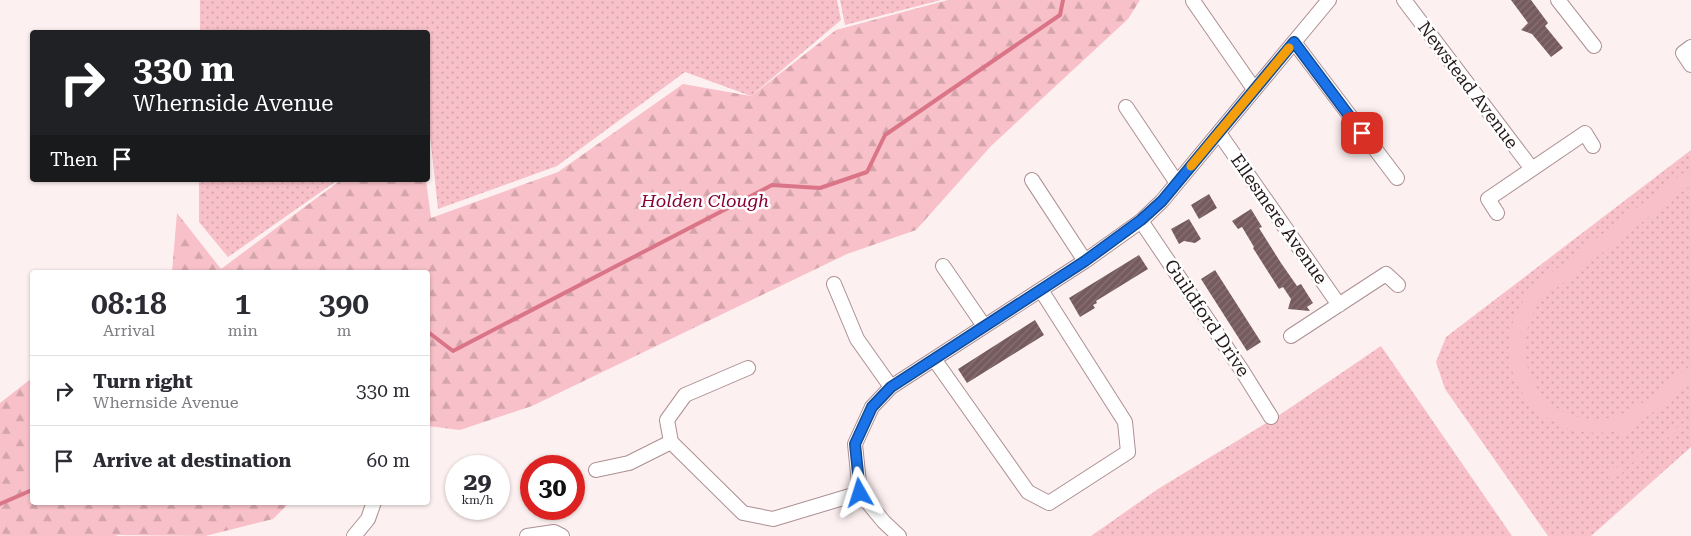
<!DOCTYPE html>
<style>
body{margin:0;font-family:"Roboto Serif",serif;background:#f2f2f3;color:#2b2b33;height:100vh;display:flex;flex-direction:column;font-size:19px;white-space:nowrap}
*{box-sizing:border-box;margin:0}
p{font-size:16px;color:#7c7c81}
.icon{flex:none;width:28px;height:28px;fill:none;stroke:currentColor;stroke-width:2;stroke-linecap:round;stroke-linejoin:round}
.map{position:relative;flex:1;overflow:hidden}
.sheet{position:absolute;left:30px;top:270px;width:400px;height:235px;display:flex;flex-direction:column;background:#fff;border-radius:5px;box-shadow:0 1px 4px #0004}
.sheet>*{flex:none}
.top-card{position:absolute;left:30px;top:30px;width:400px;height:152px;border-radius:5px;box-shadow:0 1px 4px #0004;background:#202124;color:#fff;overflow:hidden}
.speed{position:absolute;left:445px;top:455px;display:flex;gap:10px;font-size:25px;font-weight:700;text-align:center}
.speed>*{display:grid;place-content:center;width:65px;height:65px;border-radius:50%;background:#fff;box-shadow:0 1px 4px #0004;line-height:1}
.speed small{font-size:12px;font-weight:400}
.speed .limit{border:8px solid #d22;background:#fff;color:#111}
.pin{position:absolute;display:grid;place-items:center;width:42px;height:42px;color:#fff;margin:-21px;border-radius:10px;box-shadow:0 2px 8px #0006}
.me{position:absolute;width:55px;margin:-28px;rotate:354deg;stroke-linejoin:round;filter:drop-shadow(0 0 4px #0008)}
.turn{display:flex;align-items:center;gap:18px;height:105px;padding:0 20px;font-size:22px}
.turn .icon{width:65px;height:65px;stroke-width:2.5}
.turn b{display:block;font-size:35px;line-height:42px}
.then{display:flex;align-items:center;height:48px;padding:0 20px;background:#0003;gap:10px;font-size:19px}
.eta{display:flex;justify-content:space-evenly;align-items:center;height:85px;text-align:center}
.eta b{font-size:30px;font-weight:600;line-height:35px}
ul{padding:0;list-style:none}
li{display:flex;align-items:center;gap:15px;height:70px;padding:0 20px;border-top:1px solid #e1e1e2}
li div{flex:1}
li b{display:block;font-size:19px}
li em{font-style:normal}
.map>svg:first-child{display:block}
.green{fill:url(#green-dots)}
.forest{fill:url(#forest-firs)}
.pitch{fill:#f8c0c8}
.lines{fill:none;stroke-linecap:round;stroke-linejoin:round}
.stream{stroke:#da7588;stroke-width:4}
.building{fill:url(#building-hatch)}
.minor-casing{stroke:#ac8f93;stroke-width:16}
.minor{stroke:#fff;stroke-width:14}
.route-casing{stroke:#114b97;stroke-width:12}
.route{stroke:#1a73e8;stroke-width:9}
.slow{stroke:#f59e0b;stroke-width:9}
.labels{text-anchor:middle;stroke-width:5;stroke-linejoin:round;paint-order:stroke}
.street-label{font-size:18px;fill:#251a1b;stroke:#fff}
.park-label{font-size:18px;font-style:italic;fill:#850134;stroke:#fff}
</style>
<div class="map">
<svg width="1691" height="536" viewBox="0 0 1691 536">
<defs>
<pattern id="green-dots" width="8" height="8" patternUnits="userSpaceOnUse" patternTransform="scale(1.25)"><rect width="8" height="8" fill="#f8c0c8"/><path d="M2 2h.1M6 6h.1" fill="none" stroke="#d4a4ab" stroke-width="1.8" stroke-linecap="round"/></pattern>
<pattern id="forest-firs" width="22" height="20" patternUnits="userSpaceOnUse" patternTransform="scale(1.25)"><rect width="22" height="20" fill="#f8c0c8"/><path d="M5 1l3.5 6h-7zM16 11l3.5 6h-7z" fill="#d4a4ab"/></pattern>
<pattern id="building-hatch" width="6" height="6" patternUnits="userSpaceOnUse" patternTransform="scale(1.25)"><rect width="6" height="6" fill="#755a5e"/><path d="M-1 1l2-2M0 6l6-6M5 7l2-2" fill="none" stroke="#877275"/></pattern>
</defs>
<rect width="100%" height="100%" fill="#fdf0f1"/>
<path class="green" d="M200,0H837L841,20L751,96L685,72L557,166L438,209L428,117V32H200Z
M840,0H941L845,25Z
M1691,150V447L1591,536H1548L1445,389L1436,362L1446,337Z
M199,180H338L228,257L199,222Z
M1381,346L1512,536H1091L1158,489L1281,414Z"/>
<path class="forest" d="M948,0H1140L1128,19L991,146L916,230L847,254L532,406L460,430L428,426V272H172L177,213L221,269L341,180H426L431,218L558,172L683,84L751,96L836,30Z
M32,378V502L289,503L273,519L205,536L118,535L115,536H0V403Z"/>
<path class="pitch" d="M1691,168V185L1542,299C1501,352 1539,429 1608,418C1638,413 1667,383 1691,365V384L1621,436L1617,431C1527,448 1471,346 1539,282L1680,175Z
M1686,421L1688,423L1625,468L1626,470L1611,481L1607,475L1622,464L1624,466Z"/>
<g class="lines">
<path class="stream" d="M428,332L453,351L772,185L820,188L867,172L885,135L1060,15L1063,0
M0,504L32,490"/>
</g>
<path class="building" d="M1511,0H1531L1548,23L1545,26L1563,48L1551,57L1532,34L1521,30L1528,23Z
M1209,194L1217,208L1199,219L1191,205Z
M1251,209L1262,227L1259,228L1281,263L1297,286L1301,284L1313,303L1307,307L1310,311L1288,309L1291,299L1283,287L1279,289L1253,248L1254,247L1242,227L1238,229L1232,221Z
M1189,219L1201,239L1195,243L1184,241L1179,244L1171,229Z
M1139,255L1148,269L1096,301L1097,303L1093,305L1095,308L1080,317L1069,298Z
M1215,270L1261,342L1247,351L1201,279Z
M1035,320L1044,335L967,383L958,369Z"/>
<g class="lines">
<g class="minor-casing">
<path id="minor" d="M1404,0L1532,169
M1558,0L1594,46
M1193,1L1254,89
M1294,42L1397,178
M1691,47L1683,53L1691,65
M1126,107L1177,183
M1219,133L1339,305
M1032,180L1085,261
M1497,213L1488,199L1585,133L1593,146
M1141,221L1241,369L1271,417
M943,266L984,326
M834,284L857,339L891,387
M1291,336L1386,274L1398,285
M934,359L1028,492L1049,503L1128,452L1125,422L1041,290
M748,368L685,395L667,420L671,442L743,513L773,519L860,493
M596,470L629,463L671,442
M354,536L368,519L374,502
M527,536L554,532L562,536
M899,536L884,522L860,493L855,444L872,407L891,387L1085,261L1141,221L1162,201L1329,0"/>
</g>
<use href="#minor" class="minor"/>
</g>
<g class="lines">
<g class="route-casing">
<path id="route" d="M860,493L855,444L872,407L891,387L1085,261L1141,220L1162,201L1294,42L1362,133"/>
</g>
<use href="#route" class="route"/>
<path class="slow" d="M1191,166L1289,48"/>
</g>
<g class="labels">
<g class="street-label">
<text transform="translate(1468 85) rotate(53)" y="6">Newstead Avenue</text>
<text transform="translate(1279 219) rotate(55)" y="6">Ellesmere Avenue</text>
<text transform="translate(1207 318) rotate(56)" y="6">Guildford Drive</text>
</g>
<g class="park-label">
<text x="705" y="207">Holden Clough</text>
</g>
</g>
</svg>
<div class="speed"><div>29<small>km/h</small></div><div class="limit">30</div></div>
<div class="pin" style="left:1362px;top:133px;background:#d93025"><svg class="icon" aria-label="arrive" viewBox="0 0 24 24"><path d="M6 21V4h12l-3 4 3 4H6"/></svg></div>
<svg class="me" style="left:860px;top:493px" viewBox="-20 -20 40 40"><path d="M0-17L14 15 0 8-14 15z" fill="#1a73e8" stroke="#fff" stroke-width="4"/></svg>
<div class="top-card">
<div class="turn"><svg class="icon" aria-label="right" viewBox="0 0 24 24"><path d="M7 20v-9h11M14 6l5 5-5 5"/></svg><div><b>330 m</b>Whernside Avenue</div></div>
<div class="then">Then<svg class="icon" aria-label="arrive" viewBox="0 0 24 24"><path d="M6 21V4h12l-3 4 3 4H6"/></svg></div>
</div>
<section class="sheet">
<div class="eta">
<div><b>08:18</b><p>Arrival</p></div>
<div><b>1</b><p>min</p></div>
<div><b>390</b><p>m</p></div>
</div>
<ul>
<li><svg class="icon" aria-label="right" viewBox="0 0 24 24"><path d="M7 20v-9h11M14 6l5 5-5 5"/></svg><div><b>Turn right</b><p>Whernside Avenue</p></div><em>330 m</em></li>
<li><svg class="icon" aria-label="arrive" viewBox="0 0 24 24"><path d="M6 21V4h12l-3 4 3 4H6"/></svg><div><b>Arrive at destination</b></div><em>60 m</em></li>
</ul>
</section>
</div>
